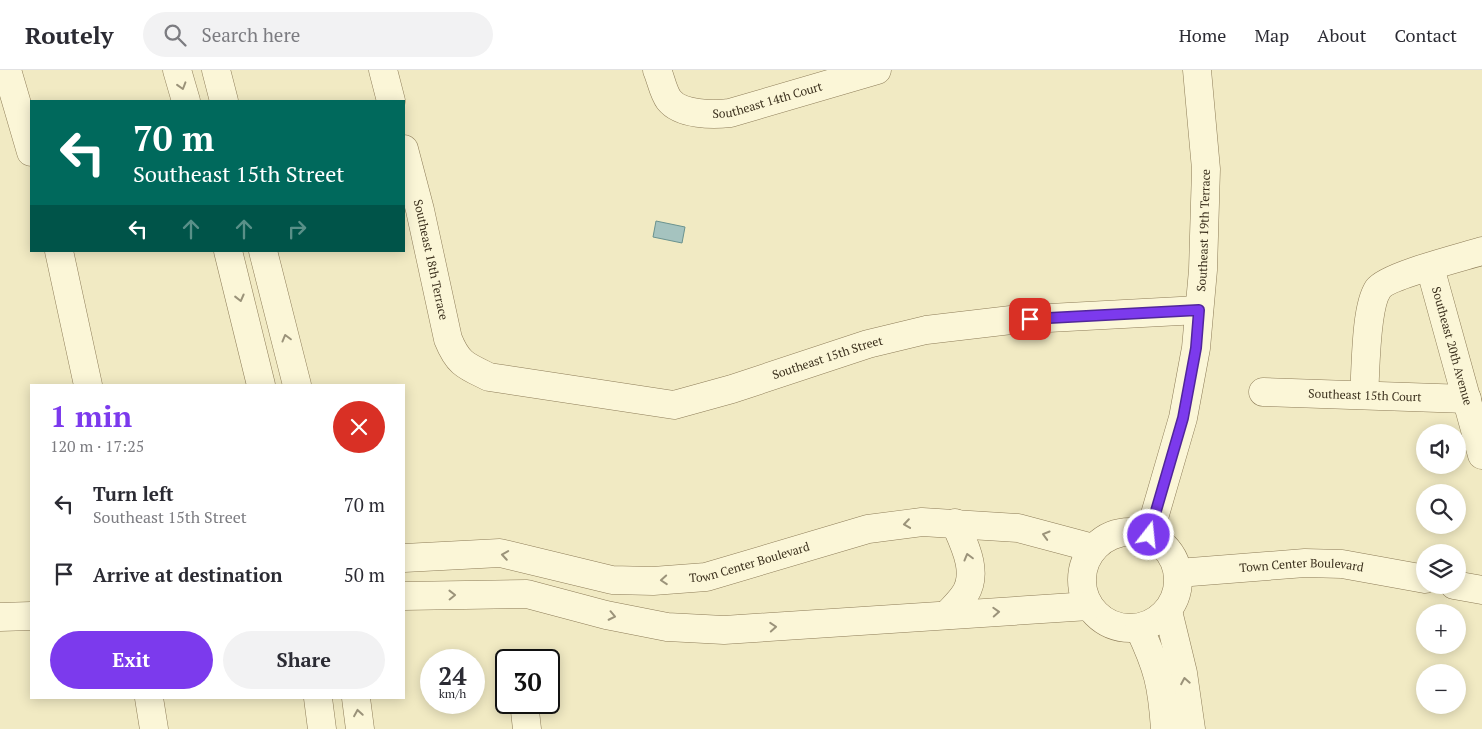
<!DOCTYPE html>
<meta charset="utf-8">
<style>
body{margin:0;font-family:"PT Serif",serif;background:#f2f2f3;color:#2b2b33;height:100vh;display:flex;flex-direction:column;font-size:19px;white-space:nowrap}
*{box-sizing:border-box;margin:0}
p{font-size:16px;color:#7c7c81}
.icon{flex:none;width:28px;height:28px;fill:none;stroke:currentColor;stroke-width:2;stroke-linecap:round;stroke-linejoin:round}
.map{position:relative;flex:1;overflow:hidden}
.panel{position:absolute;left:30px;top:314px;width:375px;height:315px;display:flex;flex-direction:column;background:#fff;border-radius:0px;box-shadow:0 2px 12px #0003}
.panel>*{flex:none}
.guide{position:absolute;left:30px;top:30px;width:375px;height:152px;border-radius:0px;box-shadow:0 2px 12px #0003;background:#00695c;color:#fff;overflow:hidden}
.fabs{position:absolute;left:1416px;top:354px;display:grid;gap:10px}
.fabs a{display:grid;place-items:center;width:50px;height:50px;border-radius:50%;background:#fff;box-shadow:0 2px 12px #0003;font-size:25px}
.speed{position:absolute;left:420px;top:579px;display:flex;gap:10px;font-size:25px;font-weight:700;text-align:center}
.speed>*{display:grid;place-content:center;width:65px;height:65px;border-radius:50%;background:#fff;box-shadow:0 2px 12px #0003;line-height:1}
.speed small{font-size:12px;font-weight:400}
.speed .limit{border:2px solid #111;border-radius:8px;background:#fff;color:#111}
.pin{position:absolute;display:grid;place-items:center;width:42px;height:42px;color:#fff;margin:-21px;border-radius:10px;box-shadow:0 2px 8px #0006}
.me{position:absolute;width:55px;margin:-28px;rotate:16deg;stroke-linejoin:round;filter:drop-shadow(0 0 4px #0008)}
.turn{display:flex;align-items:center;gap:18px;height:105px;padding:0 20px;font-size:22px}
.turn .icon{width:65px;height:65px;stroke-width:2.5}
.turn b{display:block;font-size:35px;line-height:42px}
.lanes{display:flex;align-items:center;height:48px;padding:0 20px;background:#0003;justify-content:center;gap:25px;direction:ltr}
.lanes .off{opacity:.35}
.round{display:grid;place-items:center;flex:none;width:52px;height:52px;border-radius:26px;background:#f2f2f3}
.head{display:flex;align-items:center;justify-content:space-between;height:85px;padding:0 20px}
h1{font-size:30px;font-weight:800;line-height:38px;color:#7c3aed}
.cta{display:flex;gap:10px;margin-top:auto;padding:10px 20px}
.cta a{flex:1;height:58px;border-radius:30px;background:#7c3aed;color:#fff;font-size:20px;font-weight:800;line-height:58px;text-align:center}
.cta a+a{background:#f2f2f3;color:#2b2b33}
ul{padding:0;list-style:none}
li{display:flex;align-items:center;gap:15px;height:70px;padding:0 20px}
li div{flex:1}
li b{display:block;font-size:19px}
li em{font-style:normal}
header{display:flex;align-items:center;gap:30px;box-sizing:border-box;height:70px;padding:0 25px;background:#fff;border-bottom:1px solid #e1e1e2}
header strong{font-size:24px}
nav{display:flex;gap:28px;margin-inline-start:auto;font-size:18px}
.search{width:350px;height:45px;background:#f2f2f3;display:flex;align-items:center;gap:12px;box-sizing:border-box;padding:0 18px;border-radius:28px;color:#7c7c81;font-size:19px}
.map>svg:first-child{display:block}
.water{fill:#a5c3bf;stroke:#6b938f}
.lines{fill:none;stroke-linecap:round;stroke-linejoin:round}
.minor-casing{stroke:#8d7c58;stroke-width:29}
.minor{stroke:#fbf6d7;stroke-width:28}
.oneway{stroke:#9b937a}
.route-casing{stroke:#51269a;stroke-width:12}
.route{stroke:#7c3aed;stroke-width:9}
.labels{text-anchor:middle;stroke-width:5;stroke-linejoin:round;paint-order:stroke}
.street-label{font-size:12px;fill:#3b301d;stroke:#f8f3d3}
</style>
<header>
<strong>Routely</strong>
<div class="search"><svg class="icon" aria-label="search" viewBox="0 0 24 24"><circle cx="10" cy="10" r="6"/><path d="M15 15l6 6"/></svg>Search here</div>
<nav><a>Home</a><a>Map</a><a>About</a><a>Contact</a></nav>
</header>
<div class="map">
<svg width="1482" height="659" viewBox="0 0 1482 659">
<rect width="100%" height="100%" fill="#f1eac3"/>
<path class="water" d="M656,151L685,157L682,173L653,167Z"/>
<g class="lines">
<g class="minor-casing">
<g id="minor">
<path d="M7,0L31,82"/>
<path d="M177,0L186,31"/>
<path d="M216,0L224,31"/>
<path d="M383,0L391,31"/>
<path id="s1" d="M657,0C661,9 663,22 669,30C681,45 713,45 730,43L877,0"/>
<path id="s2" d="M404,79L420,140L448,269C458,294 466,296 489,307L674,335L732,319L868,274L926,260L1011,250L1199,240"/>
<path d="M59,181L88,315"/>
<path d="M228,181L261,315"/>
<path d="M263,181L297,315"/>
<path id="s3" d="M1430,197L1482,385"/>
<path id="s4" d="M1263,322L1467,329"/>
<path d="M1364,325C1366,301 1365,238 1378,219C1387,206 1463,187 1482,181"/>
<circle cx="1130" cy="510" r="48"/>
<path id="s5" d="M1149,465L1183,348L1196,278L1203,200L1206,99L1197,0"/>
<path id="s6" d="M404,488L500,483L612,510L653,511L706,507L868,459L922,452L1018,458L1093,478"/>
<path id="s7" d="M1178,503L1305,493L1342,494L1425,509"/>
<path d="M1454,515L1482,520"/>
<path d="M404,526L527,524L606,545L667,557L724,560L1089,536"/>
<path d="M1168,541L1183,603L1191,659"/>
<path d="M947,545C953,538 960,532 965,524C979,502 964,474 955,453"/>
<path d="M0,547L31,546"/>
<path d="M1139,558C1158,598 1162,615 1165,659"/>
<path d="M149,628L154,659"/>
<path d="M318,628L322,659"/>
<path d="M356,628L360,659"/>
<path d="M524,632L527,659"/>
</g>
</g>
<use href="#minor" class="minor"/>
</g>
<defs><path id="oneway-chevron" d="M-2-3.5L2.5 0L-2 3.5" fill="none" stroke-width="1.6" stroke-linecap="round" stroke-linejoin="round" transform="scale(1.25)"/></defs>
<g class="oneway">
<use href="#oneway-chevron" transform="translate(182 16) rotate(73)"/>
<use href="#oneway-chevron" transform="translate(240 228) rotate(76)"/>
<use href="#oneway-chevron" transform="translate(286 268) rotate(-105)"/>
<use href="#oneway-chevron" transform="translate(907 454) rotate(172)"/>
<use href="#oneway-chevron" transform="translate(1046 465) rotate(-164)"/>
<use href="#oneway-chevron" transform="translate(505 485) rotate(-171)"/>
<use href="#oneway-chevron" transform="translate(968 487) rotate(-105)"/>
<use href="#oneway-chevron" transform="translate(664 510) rotate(176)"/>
<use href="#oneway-chevron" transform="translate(452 525) rotate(-1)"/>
<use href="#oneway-chevron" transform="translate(996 542) rotate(-3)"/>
<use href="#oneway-chevron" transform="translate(612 546) rotate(12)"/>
<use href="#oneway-chevron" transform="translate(773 557) rotate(-4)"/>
<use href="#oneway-chevron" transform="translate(1185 611) rotate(-100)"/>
<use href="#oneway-chevron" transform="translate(358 643) rotate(-99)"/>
</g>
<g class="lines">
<g class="route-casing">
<path id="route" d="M1030,249L1199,240L1196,278L1183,348L1149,465"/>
</g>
<use href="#route" class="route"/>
</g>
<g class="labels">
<g class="street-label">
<text dy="4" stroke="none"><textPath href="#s1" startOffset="136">Southeast 14th Court</textPath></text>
<text dy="4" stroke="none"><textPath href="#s5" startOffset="311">Southeast 19th Terrace</textPath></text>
<text dy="4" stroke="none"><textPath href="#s2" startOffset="114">Southeast 18th Terrace</textPath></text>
<text dy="4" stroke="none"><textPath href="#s3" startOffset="82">Southeast 20th Avenue</textPath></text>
<text dy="4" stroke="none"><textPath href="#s2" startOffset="601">Southeast 15th Street</textPath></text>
<text dy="4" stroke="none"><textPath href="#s4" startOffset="102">Southeast 15th Court</textPath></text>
<text dy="4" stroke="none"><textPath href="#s6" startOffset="351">Town Center Boulevard</textPath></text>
<text dy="4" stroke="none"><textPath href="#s7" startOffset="124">Town Center Boulevard</textPath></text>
</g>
</g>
</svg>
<div class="fabs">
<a><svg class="icon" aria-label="sound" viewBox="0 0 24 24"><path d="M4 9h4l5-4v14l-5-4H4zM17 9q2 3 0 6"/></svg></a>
<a><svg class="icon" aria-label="search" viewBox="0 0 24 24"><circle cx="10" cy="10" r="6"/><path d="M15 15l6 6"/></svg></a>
<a><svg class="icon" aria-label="layers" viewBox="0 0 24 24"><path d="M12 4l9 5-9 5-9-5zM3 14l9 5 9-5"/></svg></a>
<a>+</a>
<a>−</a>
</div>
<div class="speed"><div>24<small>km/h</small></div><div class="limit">30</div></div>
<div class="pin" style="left:1030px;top:249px;background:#d93025"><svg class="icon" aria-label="arrive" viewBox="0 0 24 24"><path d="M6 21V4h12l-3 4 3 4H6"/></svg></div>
<svg class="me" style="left:1149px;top:465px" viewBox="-20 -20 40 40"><circle r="17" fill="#7c3aed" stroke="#fff" stroke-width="3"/><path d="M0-11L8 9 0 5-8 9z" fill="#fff"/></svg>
<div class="guide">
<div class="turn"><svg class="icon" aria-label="left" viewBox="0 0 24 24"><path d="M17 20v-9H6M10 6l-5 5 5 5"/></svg><div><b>70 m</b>Southeast 15th Street</div></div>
<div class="lanes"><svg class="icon" aria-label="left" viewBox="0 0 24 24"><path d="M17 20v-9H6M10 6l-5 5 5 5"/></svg><svg class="icon off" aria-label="ahead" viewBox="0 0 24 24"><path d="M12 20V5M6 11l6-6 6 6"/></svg><svg class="icon off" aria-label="ahead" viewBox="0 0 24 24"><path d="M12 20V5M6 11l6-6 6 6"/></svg><svg class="icon off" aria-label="right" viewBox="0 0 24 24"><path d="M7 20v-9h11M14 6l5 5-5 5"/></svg></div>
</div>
<section class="panel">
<div class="head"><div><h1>1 min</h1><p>120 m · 17:25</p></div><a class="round" style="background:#d93025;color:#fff"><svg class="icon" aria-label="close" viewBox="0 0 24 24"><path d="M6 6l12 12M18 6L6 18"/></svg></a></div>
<ul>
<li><svg class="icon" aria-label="left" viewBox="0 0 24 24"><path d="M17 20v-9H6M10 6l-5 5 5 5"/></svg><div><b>Turn left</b><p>Southeast 15th Street</p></div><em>70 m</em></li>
<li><svg class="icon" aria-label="arrive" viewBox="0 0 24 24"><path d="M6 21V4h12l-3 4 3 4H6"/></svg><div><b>Arrive at destination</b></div><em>50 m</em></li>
</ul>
<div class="cta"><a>Exit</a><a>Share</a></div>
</section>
</div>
